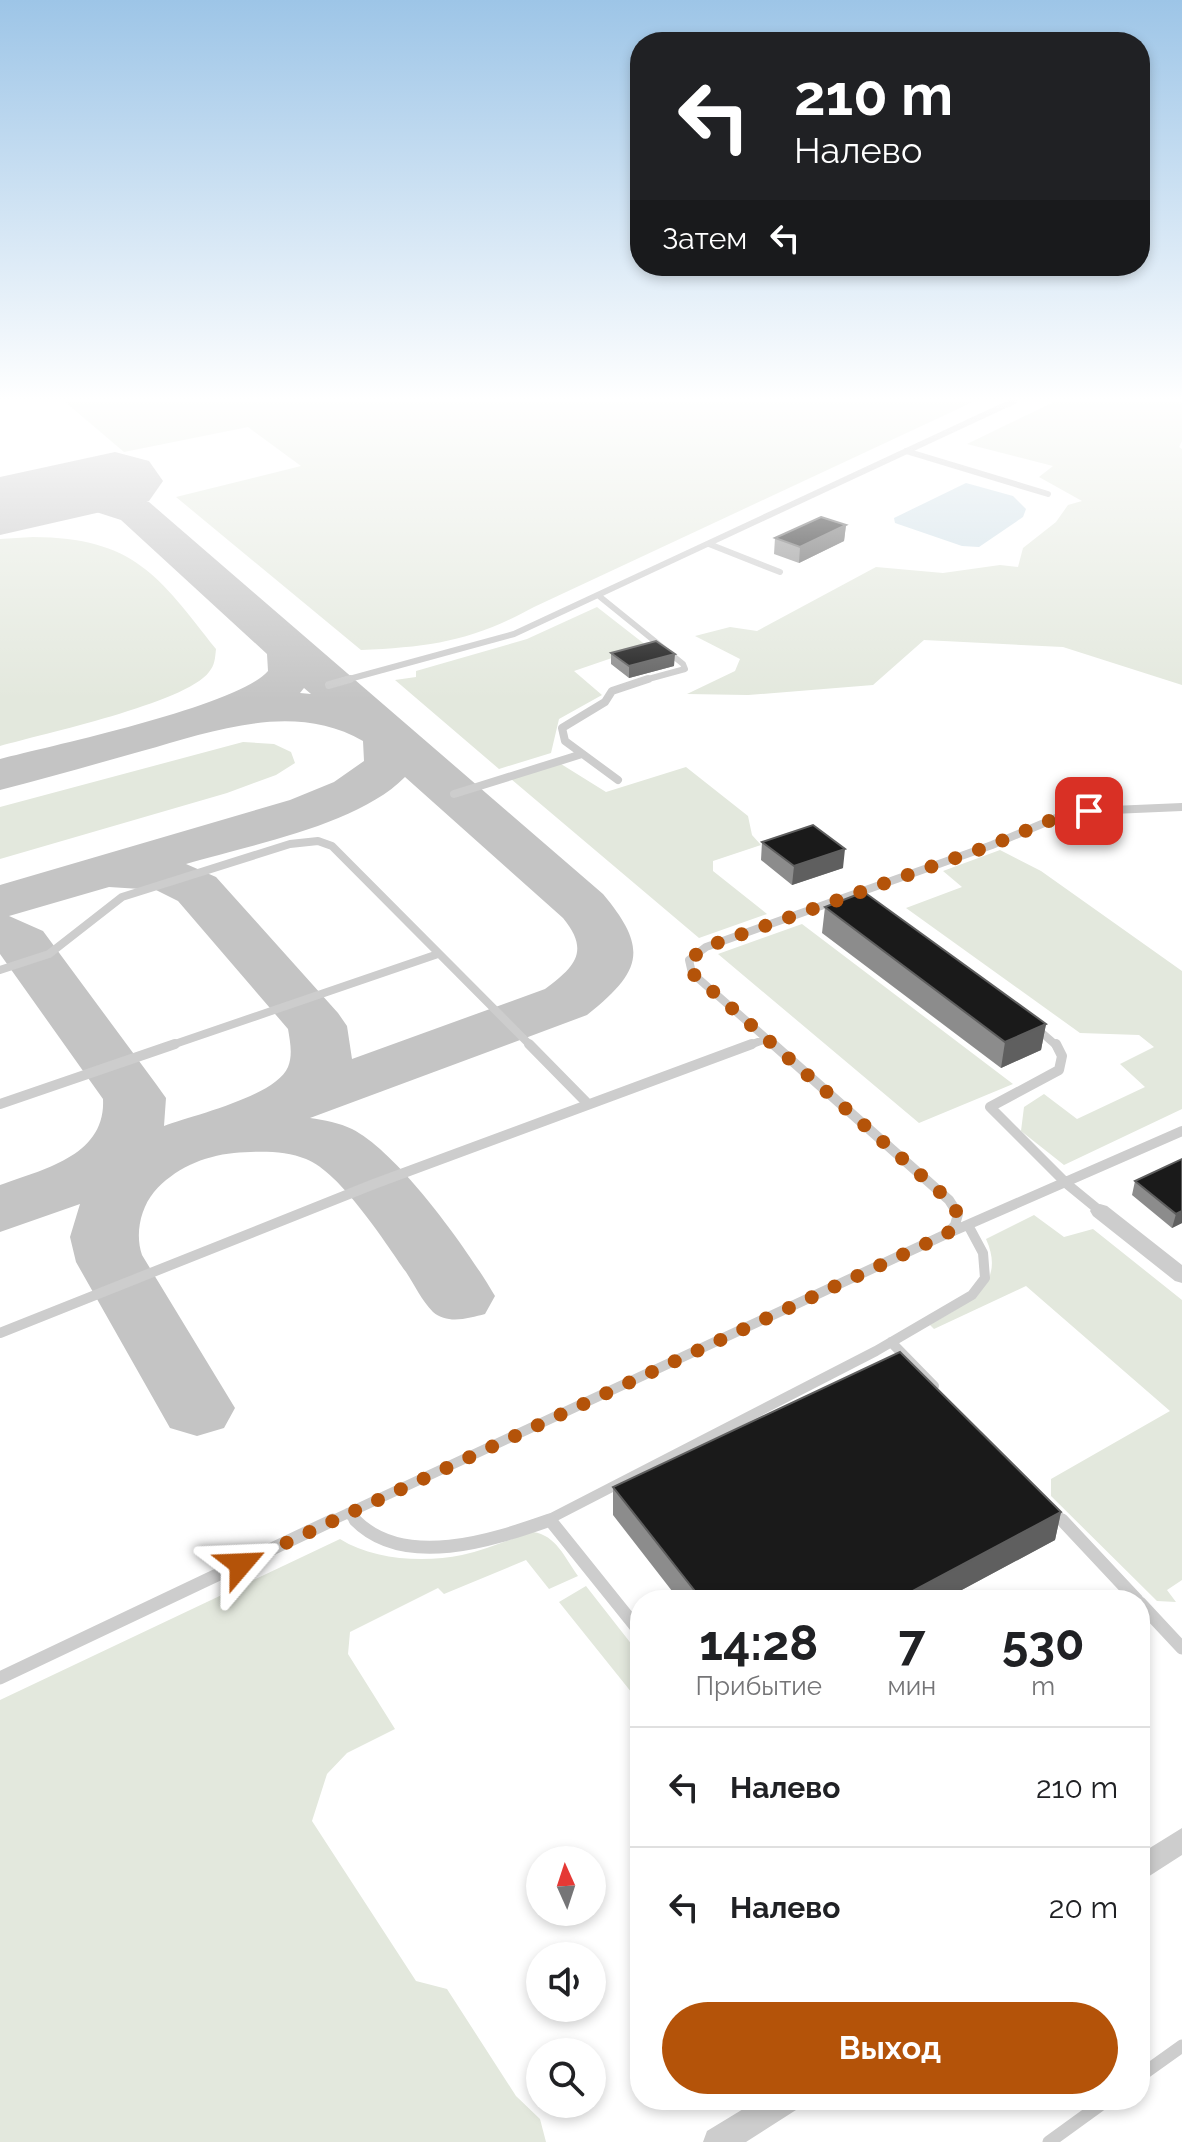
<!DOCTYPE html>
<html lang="ru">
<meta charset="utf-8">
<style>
body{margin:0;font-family:Raleway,sans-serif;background:#f2f2f2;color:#202124;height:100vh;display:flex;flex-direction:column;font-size:30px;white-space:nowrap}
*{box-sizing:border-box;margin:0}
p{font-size:26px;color:#757577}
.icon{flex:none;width:44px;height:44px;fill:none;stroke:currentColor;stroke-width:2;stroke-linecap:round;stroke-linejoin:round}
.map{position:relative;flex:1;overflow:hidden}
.sheet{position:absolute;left:630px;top:1590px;width:520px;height:520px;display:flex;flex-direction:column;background:#fff;border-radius:32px;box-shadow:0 4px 12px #0003}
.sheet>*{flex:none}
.top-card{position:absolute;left:630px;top:32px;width:520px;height:244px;border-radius:32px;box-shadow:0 4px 12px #0003;background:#202124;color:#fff;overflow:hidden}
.needle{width:52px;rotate:357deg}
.controls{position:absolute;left:526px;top:1846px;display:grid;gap:16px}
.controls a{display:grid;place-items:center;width:80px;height:80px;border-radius:50%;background:#fff;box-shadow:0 4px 12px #0003;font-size:40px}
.pin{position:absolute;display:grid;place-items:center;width:68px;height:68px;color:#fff;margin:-34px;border-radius:16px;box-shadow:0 4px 12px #0006}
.me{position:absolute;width:88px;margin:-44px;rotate:64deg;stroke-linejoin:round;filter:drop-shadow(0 0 6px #0008)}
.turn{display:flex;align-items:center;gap:28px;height:168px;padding:0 32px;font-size:36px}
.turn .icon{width:104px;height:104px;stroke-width:2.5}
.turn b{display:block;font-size:56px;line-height:68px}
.then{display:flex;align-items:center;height:76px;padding:0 32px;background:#0003;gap:16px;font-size:30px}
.eta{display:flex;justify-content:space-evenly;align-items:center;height:136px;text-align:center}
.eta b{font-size:48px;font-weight:700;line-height:56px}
.primary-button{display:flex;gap:16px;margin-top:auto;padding:16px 32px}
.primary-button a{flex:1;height:92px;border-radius:48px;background:#b45309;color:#fff;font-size:32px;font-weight:700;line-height:92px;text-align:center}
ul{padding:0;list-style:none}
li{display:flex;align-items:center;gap:24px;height:120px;padding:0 32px;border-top:2px solid #e0e0e0}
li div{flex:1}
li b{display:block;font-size:30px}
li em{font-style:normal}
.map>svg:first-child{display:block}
.green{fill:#e3e8dd}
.water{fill:#cddee6}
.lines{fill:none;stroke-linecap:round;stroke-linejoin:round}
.taxiway{fill:#c4c4c4;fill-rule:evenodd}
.runway{fill:#c4c4c4;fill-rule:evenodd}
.service-far3{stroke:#cdcdcd;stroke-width:6}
.service-far2{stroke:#cdcdcd;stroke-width:8}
.service-far1{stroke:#cdcdcd;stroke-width:10}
.service{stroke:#cdcdcd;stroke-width:13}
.minor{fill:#cdcdcd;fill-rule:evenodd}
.wall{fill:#8c8c8c}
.shaded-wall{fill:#5f5f5f}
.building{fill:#1a1a1a;stroke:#5f5f5f;stroke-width:2}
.route{stroke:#b45309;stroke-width:14;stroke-dasharray:0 25.2}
</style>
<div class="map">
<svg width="1182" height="2142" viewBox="0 0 1182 2142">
<rect width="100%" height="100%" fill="#fff"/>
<path class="green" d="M64,401H975L534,607C472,641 431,647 361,650L176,497L301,466L248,427L124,452Z
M1056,401H1182V441L1179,447L1182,449V685L1063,647L924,640L873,685L748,695L687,694L735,671L740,659L695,636L730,627L757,631L876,567L943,573L1000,565L1018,567L1023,548L1056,522L1068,505L1082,501L1039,477L1053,466L967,444Z
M33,537C134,538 158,575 216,649C215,658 215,665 209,672C186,703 42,734 0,746V539Z
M597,607L647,646L574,671L602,695L559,719L551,753L499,769L395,680L416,677V671L527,639Z
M243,742L274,744L291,752L295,763L276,775L227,793L0,859V807Z
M561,764L606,792L686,767L748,816L752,835L761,845L713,861V871L767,914L699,938L511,779Z
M1000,850L1041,871L1182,971V1109L1064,1165L1021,1131L1024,1107L1044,1094L1077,1119L1145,1087L1120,1064L1154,1047L1139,1035L1080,1033L906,908L962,887L943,871Z
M802,924L1013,1084L919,1123L718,954Z
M1034,1215L1064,1237L1093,1229L1182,1300V1580L1167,1590L1176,1602L1157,1601L1051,1496V1479L1170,1411L1026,1286L934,1329L930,1325C964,1304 1008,1287 986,1239Z
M533,1532C556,1535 565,1558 578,1576L549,1589L526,1560L444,1594L438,1588L350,1632L348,1654L395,1729L347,1753L327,1774L312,1821L416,1981L447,1989L516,2096L540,2119L546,2142H0V1700L340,1539C373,1560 424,1563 462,1555C486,1550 510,1539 533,1532Z
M586,1586L640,1655V1703L559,1602Z"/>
<path class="water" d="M966,483L1013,496L1026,509L1023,517L979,547L962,546L895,523L894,518Z"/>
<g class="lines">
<path class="taxiway" d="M74,485L106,488L149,502L603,894C649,949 642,971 587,1015L310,1118C324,1120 340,1123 352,1129C399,1153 468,1250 495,1296L485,1314C469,1318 448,1325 433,1312C422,1301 414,1284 406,1272C384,1241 341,1173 306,1159C285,1150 256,1151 234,1153C203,1156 174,1169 154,1192C140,1209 135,1235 142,1255L235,1408L224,1428L197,1436L170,1428L76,1262L70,1237L80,1204L0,1232V1185C43,1169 106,1156 103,1099L0,954V885L290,800L334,782L364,761L363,741C294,701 213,731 142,751C95,764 48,778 0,790V759C54,745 238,706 268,671L267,654L121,520L90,510L10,516L0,513V495ZM304,688L311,694L300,693ZM405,777L563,918C591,952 574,967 545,989L352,1059L347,1026L338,1013L216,877L186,864C250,845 358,825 405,777ZM109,887L156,890L178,901L288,1029C290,1041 293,1055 288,1067C276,1096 194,1115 164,1126L166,1098L156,1084L43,931L9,916Z"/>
<path class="runway" d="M115,452L149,461L163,481L149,501L0,535V477Z"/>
<path class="service-far3" d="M906,451L1048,494
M709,544L780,572
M599,596L683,664L685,669L641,681
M342,681L514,634L1014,401"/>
<path class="service-far2" d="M329,685L350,679
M618,780L565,741L562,728L605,702L612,691L648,679
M454,794L582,754
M0,970L49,954L122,897L290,844L318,841L332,846L531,1046
M1035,1027L1057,1046
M169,1046L438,954
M747,1046L766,1039
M775,1046L692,973L689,960L706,947L992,845L1056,818L1089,811L1182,807"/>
<path class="service-far1" d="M529,1044L588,1104
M773,1044L949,1200L958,1214L955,1225L948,1233
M1056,1044L1062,1056L1059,1070L990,1107L1067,1184L1100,1211
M0,1104L175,1044
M0,1333L374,1184L752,1044
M891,1342L934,1386
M1052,1509L1064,1522
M348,1513L357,1522
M329,1522L942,1236L1182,1131
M544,1522L876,1351L972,1295L985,1278L983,1253L968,1225"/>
<path class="service" d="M355,1520C404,1570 493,1540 550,1520
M550,1520L640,1632
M1062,1520L1137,1600
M1140,1603L1182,1648
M0,1678L333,1520
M1140,2076L1182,2046
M1049,2142L1107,2100"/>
<path class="minor" d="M1100,1204L1107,1206L1182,1265V1283L1175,1281L1093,1216L1090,1211L1093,1206Z
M1182,1828V1855L1140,1882V1854Z
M758,2100H801L796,2110L746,2142H703L707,2131Z"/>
</g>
<path class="wall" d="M846,525L844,541L799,563L774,554L775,538Z
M611,653L674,666L629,678L611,664Z
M762,842L843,868L792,885L761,860Z
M825,907L1046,1024L1041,1050L1001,1068L822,933Z
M1182,1159V1223L1172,1228L1132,1195L1135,1181Z
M613,1487L1061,1512L1055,1540L943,1600H679L613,1515Z"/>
<path class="shaded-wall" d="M846,525L844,541L799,563L800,547Z
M675,654L674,666L629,678V666Z
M845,849L843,868L792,885L794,866Z
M1046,1024L1041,1050L1001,1068L1005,1042Z
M1182,1211V1223L1172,1228L1176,1214Z
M1061,1512L1055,1540L943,1600H896Z"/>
<path class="building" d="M821,517L846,525L800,547L775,538Z
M656,641L675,654L629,666L611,653Z
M813,825L845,849L794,866L762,842Z
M864,892L1046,1024L1005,1042L825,907Z
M1182,1159V1211L1176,1214L1135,1181Z
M900,1352L1061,1512L896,1600H702L613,1487Z"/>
<linearGradient id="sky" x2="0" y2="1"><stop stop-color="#9dc5e7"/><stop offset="0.57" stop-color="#fff"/><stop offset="1" stop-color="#fff" stop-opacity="0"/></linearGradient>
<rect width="1182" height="700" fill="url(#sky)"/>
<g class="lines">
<path class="route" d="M241,1564L947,1234L955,1225L958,1214L949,1200L692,973L689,960L706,947L992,845L1056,818L1089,811"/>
</g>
</svg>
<div class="controls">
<a><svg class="needle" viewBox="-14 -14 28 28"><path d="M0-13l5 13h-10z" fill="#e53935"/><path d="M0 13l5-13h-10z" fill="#757577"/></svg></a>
<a><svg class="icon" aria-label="sound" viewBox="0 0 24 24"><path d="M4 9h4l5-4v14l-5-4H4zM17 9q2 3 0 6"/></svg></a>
<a><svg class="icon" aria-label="search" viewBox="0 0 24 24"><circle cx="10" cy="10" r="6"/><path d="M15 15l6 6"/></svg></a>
</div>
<div class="pin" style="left:1089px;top:811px;background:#d93025"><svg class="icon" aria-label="arrive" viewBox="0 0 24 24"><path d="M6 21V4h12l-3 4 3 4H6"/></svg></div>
<svg class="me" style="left:241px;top:1564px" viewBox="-20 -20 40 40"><path d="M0-17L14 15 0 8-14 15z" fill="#b45309" stroke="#fff" stroke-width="4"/></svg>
<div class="top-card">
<div class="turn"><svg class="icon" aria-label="left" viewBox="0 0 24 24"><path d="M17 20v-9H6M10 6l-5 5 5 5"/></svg><div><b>210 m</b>Налево</div></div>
<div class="then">Затем<svg class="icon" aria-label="left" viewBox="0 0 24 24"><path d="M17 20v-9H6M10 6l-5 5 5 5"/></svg></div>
</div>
<section class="sheet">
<div class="eta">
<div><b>14:28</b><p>Прибытие</p></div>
<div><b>7</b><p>мин</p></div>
<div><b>530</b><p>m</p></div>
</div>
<ul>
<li><svg class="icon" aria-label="left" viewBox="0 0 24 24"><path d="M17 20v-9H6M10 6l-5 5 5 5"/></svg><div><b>Налево</b></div><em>210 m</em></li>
<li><svg class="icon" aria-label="left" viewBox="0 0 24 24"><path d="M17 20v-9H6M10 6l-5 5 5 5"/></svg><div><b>Налево</b></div><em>20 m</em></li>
</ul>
<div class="primary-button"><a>Выход</a></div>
</section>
</div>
